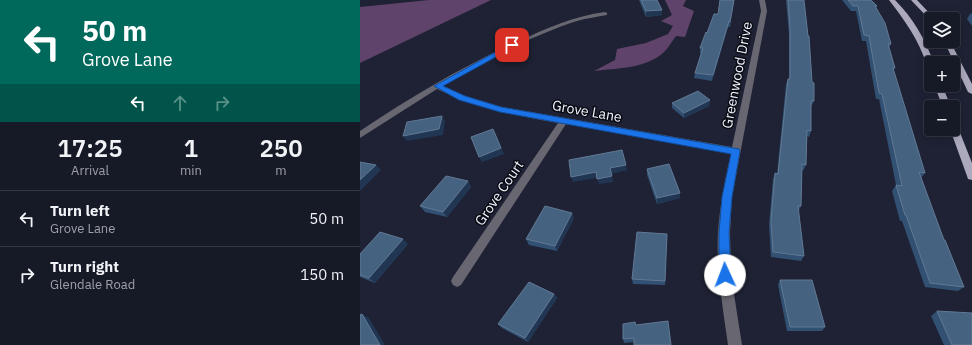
<!DOCTYPE html>
<meta charset="utf-8">
<style>
body{margin:0;font-family:"IBM Plex Sans",sans-serif;background:#232733;color:#f1f3f6;height:100vh;display:flex;flex-direction:column;font-size:15px;white-space:nowrap}
*{box-sizing:border-box;margin:0}
p{font-size:13px;color:#9ea1a7}
.icon{flex:none;width:22px;height:22px;fill:none;stroke:currentColor;stroke-width:2;stroke-linecap:round;stroke-linejoin:round}
.map{position:relative;flex:1;overflow:hidden}
.panel{display:flex;flex-direction:column;background:#161a27;width:360px}
.panel>*{flex:none}
.top-card{background:#00695c;color:#fff;overflow:hidden}
.fabs{position:absolute;left:564px;top:12px;display:grid;gap:8px}
.fabs a{display:grid;place-items:center;width:36px;height:36px;border-radius:4px;background:#161a27;box-shadow:0 2px 10px #0003,0 0 0 1px #353844;font-size:20px}
.pin{position:absolute;display:grid;place-items:center;width:34px;height:34px;color:#fff;margin:-17px;border-radius:8px;box-shadow:0 2px 6px #0006}
.me{position:absolute;width:44px;margin:-22px;rotate:358deg;stroke-linejoin:round;filter:drop-shadow(0 0 3px #0008)}
.turn{display:flex;align-items:center;gap:14px;height:84px;padding:0 16px;font-size:18px}
.turn .icon{width:52px;height:52px;stroke-width:2.5}
.turn b{display:block;font-size:28px;line-height:34px}
.lanes{display:flex;align-items:center;height:38px;padding:0 16px;background:#0003;justify-content:center;gap:20px;direction:ltr}
.lanes .off{opacity:.35}
.eta{display:flex;justify-content:space-evenly;align-items:center;height:68px;text-align:center}
.eta b{font-size:24px;font-weight:600;line-height:28px}
ul{padding:0;list-style:none}
li{display:flex;align-items:center;gap:12px;height:56px;padding:0 16px;border-top:1px solid #353844}
li div{flex:1}
li b{display:block;font-size:15px}
li em{font-style:normal}
main{display:flex;flex:1;min-height:0}
.map>svg:first-child{display:block}
.forest{fill:#5f436a}
.lines{fill:none;stroke-linecap:round;stroke-linejoin:round}
.street{fill:#686670;fill-rule:evenodd}
.primary{fill:#ada9bd;fill-rule:evenodd}
.wall{fill:#315072}
.shaded-wall{fill:#213653}
.building{fill:#466281;stroke:#617994}
.route{fill:#1a73e8;stroke:#114b97}
.labels{text-anchor:middle;stroke-width:3;stroke-linejoin:round;paint-order:stroke}
.street-label{font-size:14px;fill:#f1f4fe;stroke:#0a0c14}
</style>
<main>
<section class="panel">
<div class="top-card">
<div class="turn"><svg class="icon" aria-label="left" viewBox="0 0 24 24"><path d="M17 20v-9H6M10 6l-5 5 5 5"/></svg><div><b>50 m</b>Grove Lane</div></div>
<div class="lanes"><svg class="icon" aria-label="left" viewBox="0 0 24 24"><path d="M17 20v-9H6M10 6l-5 5 5 5"/></svg><svg class="icon off" aria-label="ahead" viewBox="0 0 24 24"><path d="M12 20V5M6 11l6-6 6 6"/></svg><svg class="icon off" aria-label="right" viewBox="0 0 24 24"><path d="M7 20v-9h11M14 6l5 5-5 5"/></svg></div>
</div>
<div class="eta">
<div><b>17:25</b><p>Arrival</p></div>
<div><b>1</b><p>min</p></div>
<div><b>250</b><p>m</p></div>
</div>
<ul>
<li><svg class="icon" aria-label="left" viewBox="0 0 24 24"><path d="M17 20v-9H6M10 6l-5 5 5 5"/></svg><div><b>Turn left</b><p>Grove Lane</p></div><em>50 m</em></li>
<li><svg class="icon" aria-label="right" viewBox="0 0 24 24"><path d="M7 20v-9h11M14 6l5 5-5 5"/></svg><div><b>Turn right</b><p>Glendale Road</p></div><em>150 m</em></li>
</ul>
</section>
<div class="map">
<svg width="612" height="345" viewBox="0 0 612 345">
<rect width="100%" height="100%" fill="#1e2234"/>
<path class="forest" d="M69,0H131L0,63V7Z
M305,0H326L323,6L334,11L325,37L316,36C312,41 309,47 305,51C287,69 257,68 234,71L255,60L257,49L286,43L308,34L313,26L301,21L312,15Z"/>
<g class="lines">
<path class="street" d="M399,0H405L407,11L372,197L370,233L371,275L382,345H368C363,308 356,270 358,232C360,205 365,180 371,153L206,124L101,285L97,287L93,285L91,281L93,277L198,123C155,115 117,108 77,89L0,138V131C51,97 103,66 159,41C187,28 214,16 245,12L247,13V15C237,17 227,18 217,21C173,35 123,61 83,86L105,96L142,107L372,147L401,11Z"/>
<path class="primary" d="M529,0H535C553,18 565,39 574,63H571V67L567,65C558,39 546,22 529,0Z
M551,0H557L575,19L570,20Z
M584,41H590L612,84V94L608,92Z
M574,85H582L591,107H583Z
M593,122L597,125L612,163V180L608,179L607,176L590,129H593Z"/>
</g>
<path class="wall" d="M279,0H297L302,15L286,17Z
M374,0L370,27H368L352,81L334,78L335,73L341,54L340,53V48L347,33Z
M426,0H444L454,101L451,107V131L449,137L447,136L446,165L443,171L442,170L441,206L438,212L444,256L441,261L411,257L409,225L413,179L415,173L417,174L426,84L428,79H429V34Z
M482,0H511L517,6L516,8L531,44L529,48L535,68L533,70L565,173L561,178L584,240L604,287L598,291L565,287L542,221H540L532,191L536,185L519,99H516L506,41H502L496,11H491Z
M612,13V26L607,19L610,14Z
M350,100L349,106L324,118L312,108V103Z
M287,169L320,198L297,204L287,175Z
M108,181L111,187L87,217L65,212L60,206Z
M214,218L197,251L169,245L166,239Z
M307,234L305,285L273,284L272,279Z
M48,244L15,283L0,277V254Z
M420,280L465,327L462,331H427L418,285Z
M194,294L197,298L168,342L142,328L138,324Z
M577,311L612,345H584L571,316Z
M276,325L274,342L264,343L263,339Z"/>
<path class="shaded-wall" d="M302,10V15L286,17V11Z
M369,21L368,27L352,81L353,75Z
M350,100L349,106L324,118V113Z
M82,116L85,121L83,135L47,141L43,136Z
M133,129L144,154L122,162L119,157Z
M16,165L21,170L0,191V180Z
M266,165L267,170L251,174L250,168Z
M236,172L237,178L213,182L211,177Z
M252,176L253,182L239,184L237,179Z
M108,181L111,187L87,217L83,212Z
M320,193V198L297,204V198Z
M212,213L214,218L197,251L195,246Z
M43,239L48,244L15,283L9,278Z
M194,294L197,298L168,342L165,338Z
M2,314L9,318L25,345H20Z"/>
<path class="building" d="M281,0H297L302,10L286,11Z
M360,0H374L370,22L369,21L353,75L335,73L343,48H340L346,32L347,33L354,14H358Z
M428,0H444L448,36H449L452,82L454,83V101H451V131L447,130L446,165L442,164L441,206H438L444,256L413,252L411,220L415,173L418,174L428,79H430V29Z
M488,0H511L517,6H515L525,23L531,44H528L535,68H533L565,173L559,172L584,240H585L604,287L570,283L546,215H545L536,185L542,186L522,94L519,93L509,36L504,35L498,6H493Z
M338,91L350,100L324,113L312,103Z
M82,116L79,129L43,136L47,122Z
M133,129L141,148L119,157L111,137Z
M262,150L266,165L250,168L252,176L237,179L236,172L211,177L209,160Z
M0,162L16,165L0,180Z
M309,164L320,193L297,198L287,169Z
M86,176L108,181L83,212L60,206Z
M185,206L212,213L195,246L166,239Z
M20,232L43,239L9,278L0,275V254Z
M277,232L307,234L305,281L272,279Z
M420,280H452L465,327H430Z
M169,282L194,294L165,338L138,324Z
M577,311L612,313V345H592Z
M2,314L20,345H0V315Z
M308,321L311,345H274V338L263,339V324L275,322L276,325Z"/>
<path class="route" d="M152,43L154,44V47L83,86L105,96L141,107L379,149L380,151L372,197L369,233L371,275L369,279L365,280L361,279L359,275V233L362,197L371,154L140,112L99,100L74,86Z"/>
<g class="labels">
<g class="street-label">
<text transform="translate(377 75) rotate(-79)" y="5">Greenwood Drive</text>
<text transform="translate(227 111) rotate(10)" y="5">Grove Lane</text>
<text transform="translate(139 193) rotate(-56)" y="5">Grove Court</text>
</g>
</g>
</svg>
<div class="fabs">
<a><svg class="icon" aria-label="layers" viewBox="0 0 24 24"><path d="M12 4l9 5-9 5-9-5zM3 14l9 5 9-5"/></svg></a>
<a>+</a>
<a>−</a>
</div>
<div class="pin" style="left:152px;top:45px;background:#d93025"><svg class="icon" aria-label="arrive" viewBox="0 0 24 24"><path d="M6 21V4h12l-3 4 3 4H6"/></svg></div>
<svg class="me" style="left:365px;top:275px" viewBox="-20 -20 40 40"><circle r="19" fill="#fff"/><path d="M0-13L10 11 0 6-10 11z" fill="#1a73e8"/></svg>
</div>
</main>
